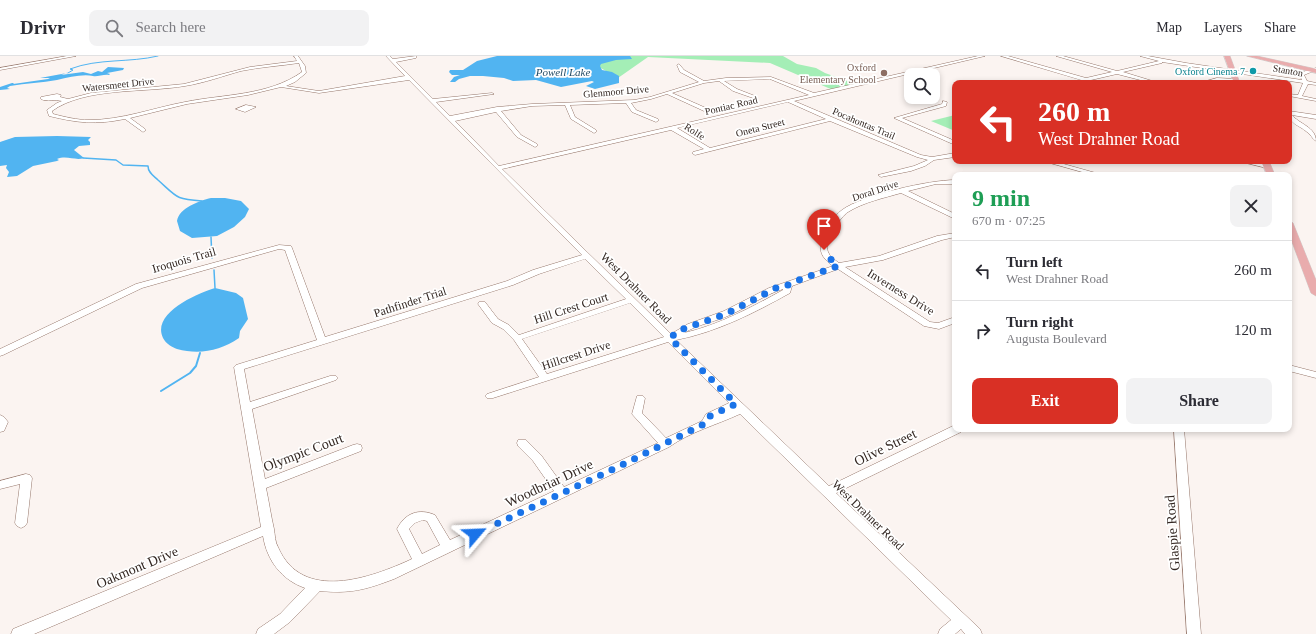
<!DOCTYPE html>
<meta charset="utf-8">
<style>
body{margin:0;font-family:Georgia,serif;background:#f2f2f3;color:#2b2b33;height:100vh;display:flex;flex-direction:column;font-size:15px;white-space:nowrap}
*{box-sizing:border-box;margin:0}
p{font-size:13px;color:#7c7c81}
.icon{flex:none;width:22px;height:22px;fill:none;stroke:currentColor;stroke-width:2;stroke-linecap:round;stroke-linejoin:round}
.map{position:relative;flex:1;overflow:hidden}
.panel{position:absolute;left:952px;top:116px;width:340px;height:260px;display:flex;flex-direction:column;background:#fff;border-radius:8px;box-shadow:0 2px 6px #0003}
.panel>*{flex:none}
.hud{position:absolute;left:952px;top:24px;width:340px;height:84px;border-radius:8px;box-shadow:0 2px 6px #0003;background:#d93025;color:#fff;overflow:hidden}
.buttons{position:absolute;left:904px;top:12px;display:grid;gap:8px}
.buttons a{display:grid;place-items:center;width:36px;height:36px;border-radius:8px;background:#fff;box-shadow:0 2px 6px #0003;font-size:20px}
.pin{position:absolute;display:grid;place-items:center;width:34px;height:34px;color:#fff;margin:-41px -17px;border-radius:50% 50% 50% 0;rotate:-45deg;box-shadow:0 0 4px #0007}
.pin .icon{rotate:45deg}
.me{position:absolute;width:44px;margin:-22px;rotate:64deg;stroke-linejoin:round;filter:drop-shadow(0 0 3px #0008)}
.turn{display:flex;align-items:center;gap:14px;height:84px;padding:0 20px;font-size:18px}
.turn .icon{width:52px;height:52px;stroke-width:2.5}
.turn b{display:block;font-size:28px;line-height:34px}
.round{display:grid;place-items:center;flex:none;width:42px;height:42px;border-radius:8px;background:#f2f2f3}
.head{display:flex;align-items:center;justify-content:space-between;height:68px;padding:0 20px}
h1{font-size:24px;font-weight:600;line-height:30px;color:#1e9e55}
.action{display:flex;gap:8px;margin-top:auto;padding:8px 20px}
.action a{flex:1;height:46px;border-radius:8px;background:#d93025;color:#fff;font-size:16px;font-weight:600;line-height:46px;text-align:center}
.action a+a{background:#f2f2f3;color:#2b2b33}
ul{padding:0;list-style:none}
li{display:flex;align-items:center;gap:12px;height:60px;padding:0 20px;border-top:1px solid #e1e1e2}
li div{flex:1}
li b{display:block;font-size:15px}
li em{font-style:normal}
header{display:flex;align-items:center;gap:24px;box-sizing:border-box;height:56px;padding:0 20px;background:#fff;border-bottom:1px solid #e1e1e2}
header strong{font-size:19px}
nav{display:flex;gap:22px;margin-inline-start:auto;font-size:14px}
.search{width:280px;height:36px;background:#f2f2f3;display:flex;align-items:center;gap:10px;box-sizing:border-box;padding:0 14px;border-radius:8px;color:#7c7c81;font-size:15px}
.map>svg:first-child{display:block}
.green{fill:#a4eeb6}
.water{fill:#51b4f1}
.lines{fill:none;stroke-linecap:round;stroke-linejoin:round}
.stream-far2{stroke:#51b4f1;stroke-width:1}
.stream-far1{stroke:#51b4f1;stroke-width:1.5}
.stream{stroke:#51b4f1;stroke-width:2}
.minor-casing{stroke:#96776b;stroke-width:1}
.major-casing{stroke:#d2cfce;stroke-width:1}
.minor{fill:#fff;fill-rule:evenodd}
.major{fill:#e9acad;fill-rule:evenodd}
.route{stroke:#1a73e8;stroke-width:7;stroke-dasharray:0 12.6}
.culture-dot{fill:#0f9aa8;stroke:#fff;stroke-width:1.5}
.education-dot{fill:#8d6e63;stroke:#fff;stroke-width:1.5}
.labels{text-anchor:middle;stroke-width:3.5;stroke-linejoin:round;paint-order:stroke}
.far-education-label{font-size:10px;fill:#785e54;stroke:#fff;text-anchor:end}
.far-street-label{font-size:10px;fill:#332722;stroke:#fff}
.far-culture-label{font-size:10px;fill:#0d838f;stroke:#fff;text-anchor:end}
.far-water-label{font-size:11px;font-style:italic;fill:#254e68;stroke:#fff}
.street-label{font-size:12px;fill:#332722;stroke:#fff}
.near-street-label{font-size:14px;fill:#332722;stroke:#fff}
</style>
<header>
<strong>Drivr</strong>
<div class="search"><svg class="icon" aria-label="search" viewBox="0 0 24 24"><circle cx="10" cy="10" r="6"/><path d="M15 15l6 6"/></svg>Search here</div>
<nav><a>Map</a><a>Layers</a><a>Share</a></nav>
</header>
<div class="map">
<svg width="1316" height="578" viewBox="0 0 1316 578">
<rect width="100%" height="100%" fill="#fbf4f1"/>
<path class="green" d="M580,0H783L797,8L816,12L825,17L856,28L833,34L770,7L648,1L618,22Z
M955,59V75L931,65Z"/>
<path class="water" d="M497,0H630L632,3L616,4L601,8L600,10L602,14L612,16L619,20V27L595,33L586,30L594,26L592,25L561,31L536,24L513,25L504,22L483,20H470L459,23L455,26H450L454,21L460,19H452L449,16L450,14H463L477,5Z
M108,11L124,12L123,14L107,17L110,18L109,19C104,18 97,21 93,20C83,18 69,21 57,24C42,27 26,27 10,30L7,32L10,33L0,34V31L12,27H14L13,28L48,23L50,22H40L67,17L69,16L61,19L83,16L91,18L98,15L102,16Z
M57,80L91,81L88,84L90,86V89L79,90L74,94L84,102C75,105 67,99 57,103L59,104L57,105L33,110L17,120L7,121L9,116L6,112L7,109L0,110V86L15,81Z
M211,142H225L241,145L249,153L245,161L234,171L217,180L192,182L180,175L177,165C179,152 199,145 211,142Z
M215,232L236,237L243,242L248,263L240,275L239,282C220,295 199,299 177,293C172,291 166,288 163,282C151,257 198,237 215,232Z"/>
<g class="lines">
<path class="stream-far2" d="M68,17L73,14L70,13C99,2 129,7 158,0"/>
<path class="stream-far1" d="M83,102L116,104L123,109L148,110C148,117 154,120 158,124C178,142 175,143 202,145
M211,181L212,202
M214,214L215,232"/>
<path class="stream" d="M161,335L190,317L196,310L200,297"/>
<g class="minor-casing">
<path id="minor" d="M67,0H76L0,14V12Z
M294,0H298L305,10L306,17L295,26L286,30L319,35L405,20L386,0H390L393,3L416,0V2L396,6L433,43L492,37L494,38L436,46L450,60L497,51L532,48L634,44L650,41L699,26L680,16L677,9L679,8L684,14L704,25L726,22L771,21L814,37L978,0H985L794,45L921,99L932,101L955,97V101L934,104L925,110L911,115L881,121L878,119L914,110L928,104L917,101L830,65L695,99L692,97L693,96L704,93L671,74L502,113L671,278L688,268L724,255L769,232L833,210C825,204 819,198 821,188C824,177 832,161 842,154C862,139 930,124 955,124V128H936L908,135L955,158V163L901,137C884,142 864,146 848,156C840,161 824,186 828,196C830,201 835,204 839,207L879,200L937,180L955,177V181L942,184L883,204L845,211L930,266L938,267L955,261V267L939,273L924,270L838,213L792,230L790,237C754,257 717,276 676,284L829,430L953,370H955V373H962L961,376L836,437L980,573L982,578H965L961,573L955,578H938L940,573L951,564L740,358C716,369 690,376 669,391L394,523C365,534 350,538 320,535L290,566L274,578H256L258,573L280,558L305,532C282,524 267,505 263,480L34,578H11L13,573L261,471L234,311L236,309L317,284L285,194L279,193L142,232L3,299L0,300V293L136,228L279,189L291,190L292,192L325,281L507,225L533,214L582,199L409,24L319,37L281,31L248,39L187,48L130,62L145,73L146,74L143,76L125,63C95,69 78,67 49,60L47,54L57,47L62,45C56,43 46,46 41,43V41L57,38L61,39L60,41L68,43L91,37L112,35L184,28L250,11L297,5ZM299,7L302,16C268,40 224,38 185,46C153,52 122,64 89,64C77,64 65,61 53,58L52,55C85,31 145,37 185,30C204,27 223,20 241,15C260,11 280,10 299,7ZM770,23L809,39L499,110L455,65L496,56L517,81L535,91L537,90V88L521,79L501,55L532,50L565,49L571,63L594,77L596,76V74L575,61L570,49L626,47L632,56L656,66L659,64L658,63L636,54L631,47L651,43L667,38L704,55L706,54V52L672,37L704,27L719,25L733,35L753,42L755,41V40L737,33L724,25ZM788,46L826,63L710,92L677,72ZM585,203L626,243L519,279L509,269L498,263L485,246H479L478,248L492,267L503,273L514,284L539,321L487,338L485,340L487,342H493L668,286L729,347L706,358L702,365L666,382L642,357L645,342L643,340H637L632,358L658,387L564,431L541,399L526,384H518L517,387L518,390L533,405L554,435L450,484L435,459C419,452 405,457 397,473L412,503C371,522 302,547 278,491C275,486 275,479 274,473C271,460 269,446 266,432L361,395L362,392L361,389L357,388L353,389L265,423L252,353L336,324L338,322L336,320H330L250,346L244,313L513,229L539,218ZM783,233V234C752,251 719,269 684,277C698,268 715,266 730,259C748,251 764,239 783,233ZM630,247L664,281L547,318L522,283ZM423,464L427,465L440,489L422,498L409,473L415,467Z
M1001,0H1008L1086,22L1112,16L1056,0H1063L1117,15L1159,5L1140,0H1148L1186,7L1302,24L1299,17L1316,12V14L1304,19L1307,25L1316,27V29L1308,28L1302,40L1316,43V45L1289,40V38L1298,39L1303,27L1162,6V7L1123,16L1159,27H1152L1117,18L1091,24L1100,27L1086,25L1070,27L1081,24Z
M1217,22L1236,23L1238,24L1236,25L1217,24L1199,27Z
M943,45L947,46L946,50L902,62L955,85V89L894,62L942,48Z
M246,49L256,51L245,56L236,53Z
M1289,55L1316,59V63L1292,59C1299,68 1316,71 1316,85C1312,83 1311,78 1307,76C1298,68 1289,69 1289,55Z
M1043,105H1053L1103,119H1093Z
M1238,105H1250L1270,110L1267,112Z
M1289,309L1316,316V322L1289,315Z
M0,359L4,361L8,366L4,375L0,376Z
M1174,373H1184L1201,578H1187Z
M26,418L30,419L32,422L27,467L25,470L21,472L17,470L15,467L20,428L0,433V425Z"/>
</g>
<g class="major-casing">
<path id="major" d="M1224,0H1230L1240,27H1234Z
M1247,0H1257L1316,13V17Z
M1261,105H1269L1275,119H1267Z
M1289,164L1293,167L1316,224V240L1311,237L1289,178Z"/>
</g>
<use href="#minor" class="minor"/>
<use href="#major" class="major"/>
</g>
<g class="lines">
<path class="route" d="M475,478L620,410L706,367L710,360L736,348L670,282L680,274L726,258L778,231L788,229L799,224L838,210L826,199L824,194"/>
</g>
<circle class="culture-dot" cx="1253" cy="15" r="4"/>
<circle class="education-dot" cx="884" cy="17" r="4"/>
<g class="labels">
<g class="far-education-label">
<text x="876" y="15">Oxford<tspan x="876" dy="12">Elementary School</tspan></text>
</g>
<g class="far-street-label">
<text transform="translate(1288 14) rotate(10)" y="4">Stanton</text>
<text transform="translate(118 28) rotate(-6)" y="4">Watersmeet Drive</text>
<text transform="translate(616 35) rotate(-5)" y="4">Glenmoor Drive</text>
<text transform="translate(731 49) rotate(-13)" y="4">Pontiac Road</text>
<text transform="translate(864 67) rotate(23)" y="4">Pocahontas Trail</text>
<text transform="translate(760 71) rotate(-14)" y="4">Oneta Street</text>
<text transform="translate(695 75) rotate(32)" y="4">Rolfe</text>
<text transform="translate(875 134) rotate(-18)" y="4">Doral Drive</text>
</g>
<g class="far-culture-label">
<text x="1245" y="19">Oxford Cinema 7</text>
</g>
<g class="far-water-label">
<text x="563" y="20">Powell Lake</text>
</g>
<g class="street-label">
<text transform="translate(184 204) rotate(-16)" y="4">Iroquois Trail</text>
<text transform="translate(636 232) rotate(45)" y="4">West Drahner Road</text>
<text transform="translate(901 236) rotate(32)" y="4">Inverness Drive</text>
<text transform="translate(410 246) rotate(-18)" y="4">Pathfinder Trial</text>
<text transform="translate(571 252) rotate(-18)" y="4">Hill Crest Court</text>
<text transform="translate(576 299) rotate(-18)" y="4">Hillcrest Drive</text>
<text transform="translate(868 459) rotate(44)" y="4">West Drahner Road</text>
</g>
<g class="near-street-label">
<text transform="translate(885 391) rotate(-26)" y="5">Olive Street</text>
<text transform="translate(303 396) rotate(-21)" y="5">Olympic Court</text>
<text transform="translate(549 427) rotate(-25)" y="5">Woodbriar Drive</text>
<text transform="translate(1172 477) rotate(-94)" y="5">Glaspie Road</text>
<text transform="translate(137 511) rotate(-23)" y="5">Oakmont Drive</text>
</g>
</g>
</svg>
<div class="buttons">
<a><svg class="icon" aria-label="search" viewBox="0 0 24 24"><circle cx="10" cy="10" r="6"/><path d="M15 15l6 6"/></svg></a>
</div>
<div class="pin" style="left:824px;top:194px;background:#d93025"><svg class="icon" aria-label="arrive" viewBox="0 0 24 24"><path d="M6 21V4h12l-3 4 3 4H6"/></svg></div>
<svg class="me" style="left:475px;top:478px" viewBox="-20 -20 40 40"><path d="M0-17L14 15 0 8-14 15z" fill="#1a73e8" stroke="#fff" stroke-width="4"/></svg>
<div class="hud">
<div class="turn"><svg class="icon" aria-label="left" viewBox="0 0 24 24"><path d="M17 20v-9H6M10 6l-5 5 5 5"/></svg><div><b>260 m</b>West Drahner Road</div></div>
</div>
<section class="panel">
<div class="head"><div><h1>9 min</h1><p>670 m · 07:25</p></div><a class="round"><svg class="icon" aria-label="close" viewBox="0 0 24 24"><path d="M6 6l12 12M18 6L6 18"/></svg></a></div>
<ul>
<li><svg class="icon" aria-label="left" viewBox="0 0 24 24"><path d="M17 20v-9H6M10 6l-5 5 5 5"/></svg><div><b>Turn left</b><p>West Drahner Road</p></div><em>260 m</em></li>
<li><svg class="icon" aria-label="right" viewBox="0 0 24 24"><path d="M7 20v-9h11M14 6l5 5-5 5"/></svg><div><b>Turn right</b><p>Augusta Boulevard</p></div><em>120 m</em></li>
</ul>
<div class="action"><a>Exit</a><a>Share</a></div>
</section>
</div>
